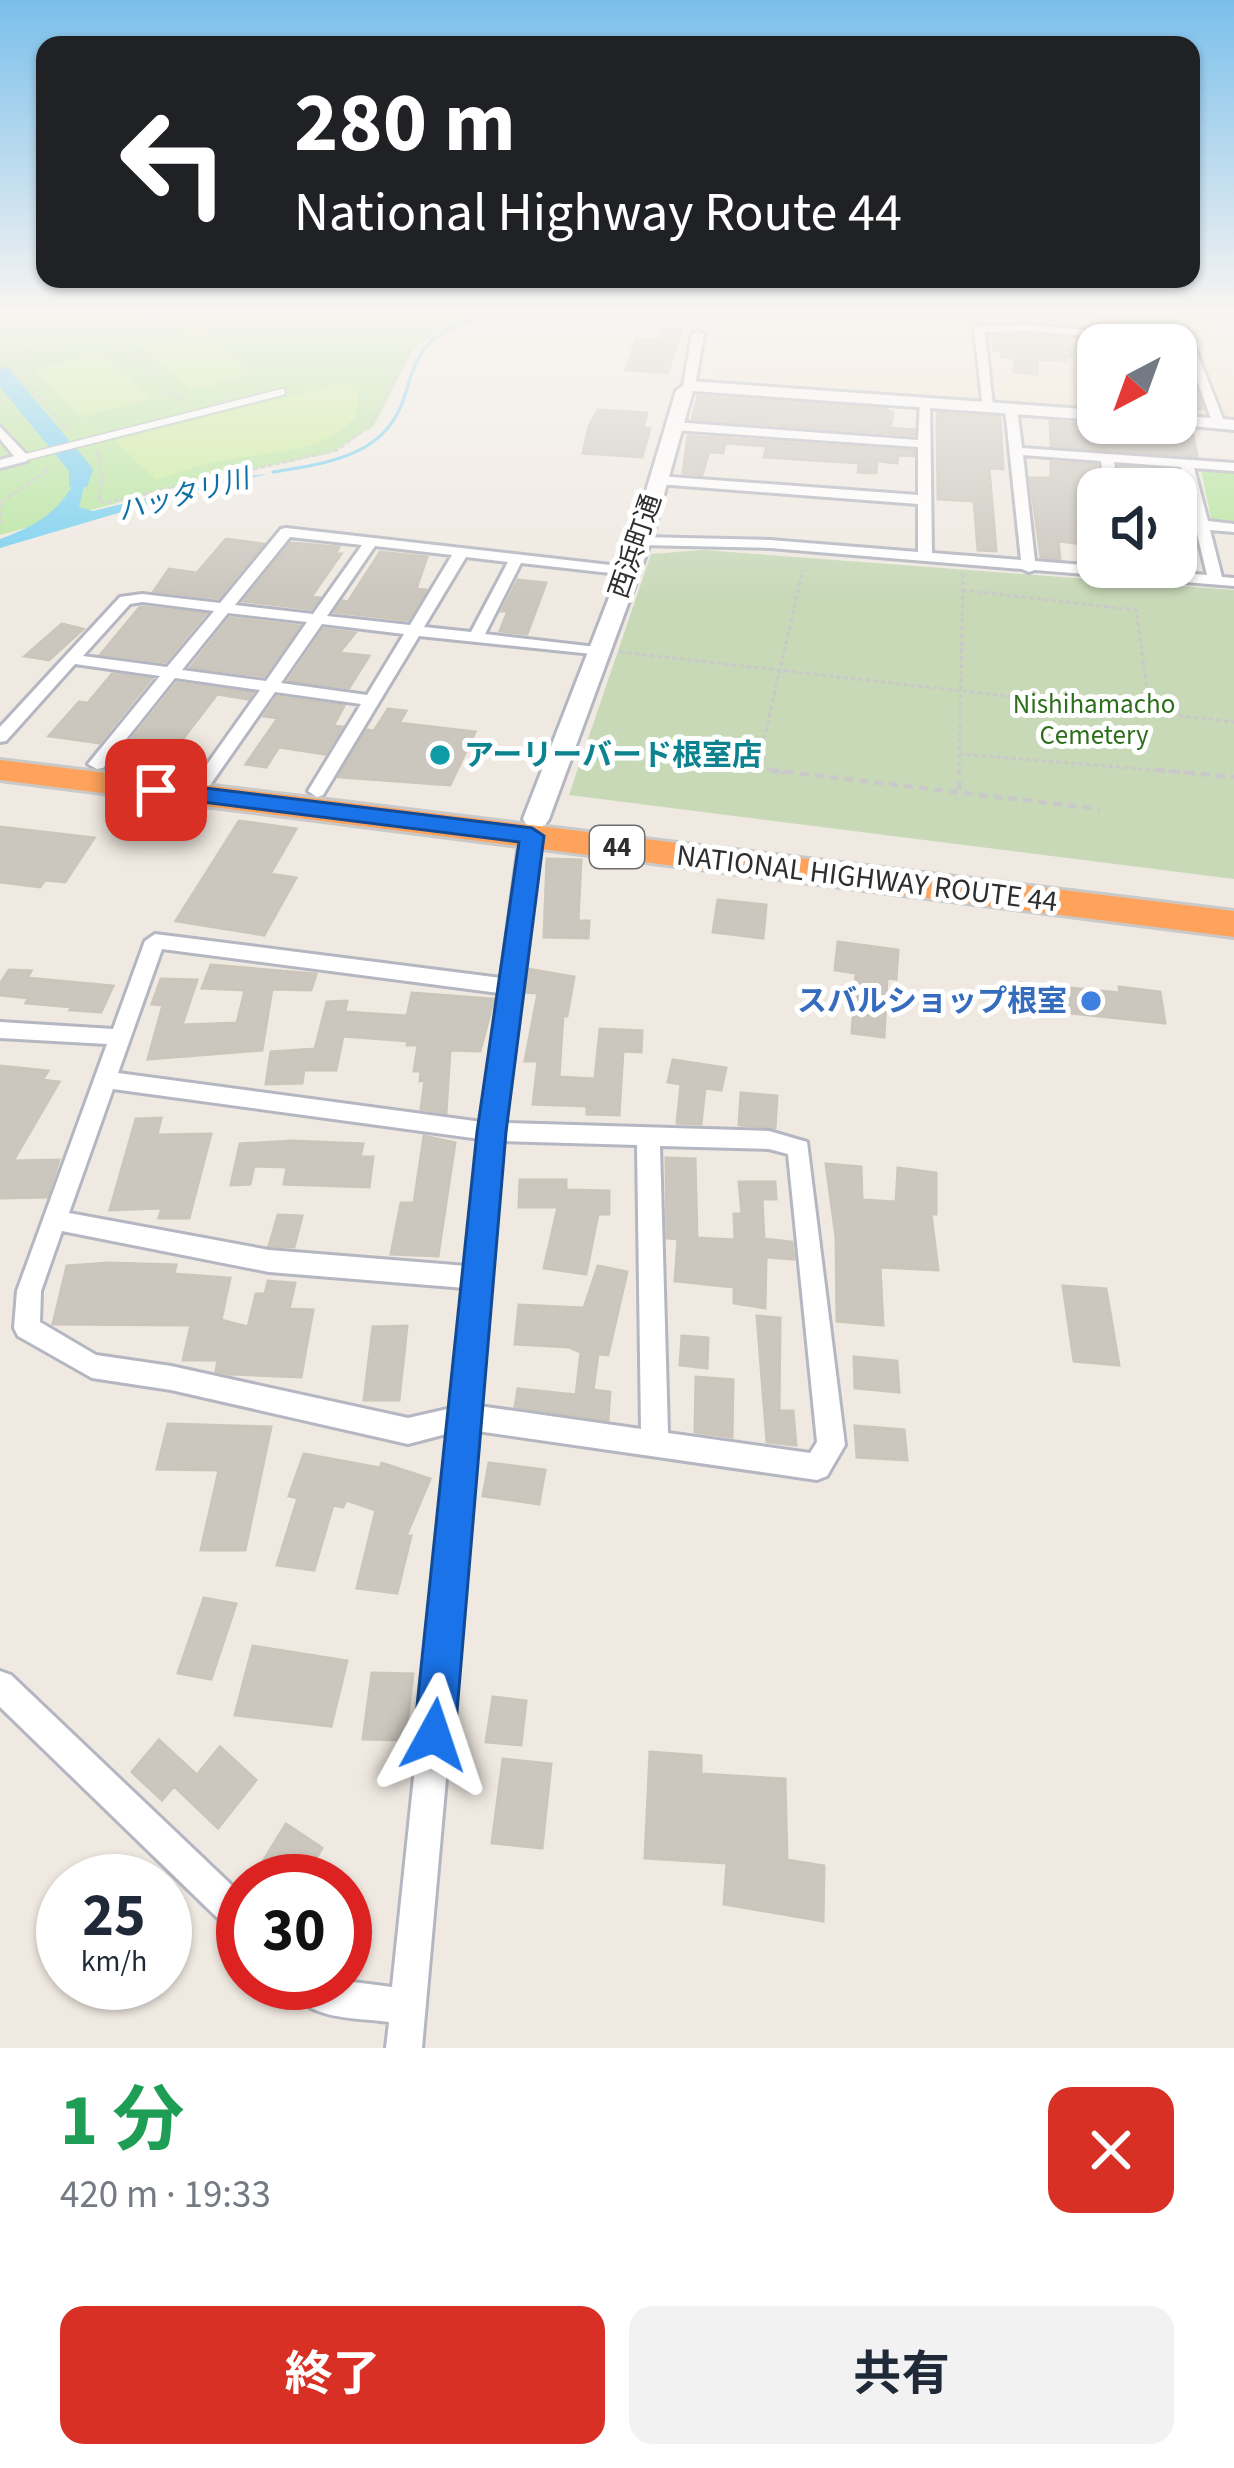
<!DOCTYPE html>
<html lang="ja">
<meta charset="utf-8">
<style>
body{margin:0;font-family:"Source Sans 3","Noto Sans JP",sans-serif;background:#f2f2f3;color:#1f2937;height:100vh;display:flex;flex-direction:column;font-size:45px;white-space:nowrap}
*{box-sizing:border-box;margin:0}
p{font-size:39px;color:#747a83}
.icon{flex:none;width:66px;height:66px;fill:none;stroke:currentColor;stroke-width:2;stroke-linecap:round;stroke-linejoin:round}
.map{position:relative;height:2048px;overflow:hidden}
.details{display:flex;flex-direction:column;background:#fff;flex:1}
.details>*{flex:none}
.hud{position:absolute;left:36px;top:36px;width:1164px;height:252px;border-radius:24px;box-shadow:0 3px 9px #0004;background:#202124;color:#fff;overflow:hidden}
.needle{width:78px;rotate:221deg}
.buttons{position:absolute;left:1077px;top:324px;display:grid;gap:24px}
.buttons a{display:grid;place-items:center;width:120px;height:120px;border-radius:24px;background:#fff;box-shadow:0 3px 9px #0004;font-size:60px}
.speed{position:absolute;left:36px;top:1854px;display:flex;gap:24px;font-size:60px;font-weight:700;text-align:center}
.speed>*{display:grid;place-content:center;width:156px;height:156px;border-radius:50%;background:#fff;box-shadow:0 3px 9px #0004;line-height:1}
.speed small{font-size:30px;font-weight:400}
.speed .limit{border:18px solid #d22;background:#fff;color:#111}
.pin{position:absolute;display:grid;place-items:center;width:102px;height:102px;color:#fff;margin:-51px;border-radius:24px;box-shadow:0 6px 18px #0006}
.me{position:absolute;width:132px;margin:-66px;rotate:5deg;stroke-linejoin:round;filter:drop-shadow(0 0 9px #0008)}
.turn{display:flex;align-items:center;gap:42px;height:252px;padding:0 60px;font-size:54px}
.turn .icon{width:156px;height:156px;stroke-width:2.5}
.turn b{display:block;font-size:84px;line-height:102px}
.round{display:grid;place-items:center;flex:none;width:126px;height:126px;border-radius:24px;background:#f2f2f3}
.headline{display:flex;align-items:center;justify-content:space-between;height:204px;padding:0 60px}
h1{font-size:72px;font-weight:700;line-height:90px;color:#1e9e55}
.action{display:flex;gap:24px;margin-top:auto;padding:24px 60px}
.action a{flex:1;height:138px;border-radius:24px;background:#d93025;color:#fff;font-size:48px;font-weight:700;line-height:138px;text-align:center}
.action a+a{background:#f2f2f3;color:#1f2937}
.map>svg:first-child{display:block}
.education{fill:#f0e6d1}
.green{fill:#b6e59e}
.cemetery{fill:#c8d9b8}
.pitch{fill:#c9ec9a}
.water{fill:#75cff0}
.lines{fill:none;stroke-linecap:round;stroke-linejoin:round}
.stream{stroke:#75cff0;stroke-width:3}
.river{fill:#75cff0;fill-rule:evenodd}
.building{fill:#cbc7bf;stroke:#cbc5ba;stroke-width:3}
.lane-casing{stroke:#b4b7c1;stroke-width:9}
.street-casing{stroke:#b4b7c1;stroke-width:6}
.secondary-casing{stroke:#b4b7c1;stroke-width:6}
.highway-casing{stroke:#c9c9c9;stroke-width:6}
.path-far1{stroke:#c9c9c9;stroke-width:3;stroke-dasharray:4.5 3;stroke-linecap:butt}
.path{stroke:#c9c9c9;stroke-width:4.5;stroke-dasharray:9 6;stroke-linecap:butt}
.lane{stroke:#fff;stroke-width:6}
.street{fill:#fff;fill-rule:evenodd}
.secondary{fill:#fff;fill-rule:evenodd}
.highway{fill:#ffa35c;fill-rule:evenodd}
.route{fill:#1a73e8;stroke:#114b97;stroke-width:3}
.culture-dot{fill:#0f9aa8;stroke:#fff;stroke-width:4.5}
.shop-dot{fill:#3f7fe0;stroke:#fff;stroke-width:4.5}
.labels{text-anchor:middle;stroke-width:10;stroke-linejoin:round;paint-order:stroke}
.far-water-label{font-size:27px;font-style:italic;fill:#0d6fa3;stroke:#fff}
.far-street-label{font-size:27px;fill:#2e2e2e;stroke:#fff}
.far-park-label{font-size:27px;fill:#2c6e1b;stroke:#fff}
.shield{fill:#fff;stroke:#6d6d6d;stroke-width:3}
.shield-label{font-size:27px;font-weight:bold;fill:#2e2e2e}
.culture-label{font-size:30px;font-weight:bold;fill:#0d838f;stroke:#fff;text-anchor:start}
.street-label{font-size:30px;fill:#2e2e2e;stroke:#fff}
.shop-label{font-size:30px;font-weight:bold;fill:#366cbe;stroke:#fff;text-anchor:end}
</style>
<div class="map">
<svg width="1234" height="2048" viewBox="0 0 1234 2048">
<rect width="100%" height="100%" fill="#efe9e1"/>
<path class="education" d="M743,311H1191L1209,318L1234,379V420L1176,416V345H1098V409L713,377L720,328Z"/>
<path class="green" d="M0,311H498L431,335L412,351L374,426L331,453L197,481L0,535Z
M1201,470L1234,471V527L1212,523Z"/>
<path class="cemetery" d="M703,550L1234,590V879L569,795L651,554Z"/>
<path class="pitch" d="M1123,311L1187,312L1194,338L1127,333Z
M202,330L256,373L190,390L139,345Z
M101,353L151,399L80,417L33,370Z
M347,382L358,393L356,416C325,454 265,452 221,461C199,465 177,473 156,480L114,441Z"/>
<path class="water" d="M52,438C92,453 88,473 79,507L93,511L224,479L268,474L189,492L0,548V539C36,526 63,510 78,474Z"/>
<g class="lines">
<path class="stream" d="M273,472C327,463 385,457 404,398C411,377 415,355 433,340C455,322 487,318 513,311"/>
<path class="river" d="M0,367L8,368L90,465L93,470L87,487H69V471L0,387Z"/>
</g>
<path class="building" d="M661,328L681,329L668,373L626,370L636,339L660,340Z
M1031,335L1068,339L1071,357L1066,356V361L1038,359L1037,374L1014,372L1015,358L1002,357L1001,350H994L993,336Z
M1176,365L1187,366L1203,409L1176,411Z
M698,396L886,409L893,413L890,428L914,430V435L692,419Z
M598,410L647,413L643,428H650L642,457L583,453L589,426Z
M937,413L1000,417L1003,469L989,468L996,551L978,550L974,501L938,499Z
M1050,421L1176,434V429L1192,431L1197,456L1051,446Z
M688,436L914,451V456L898,455L897,463L877,461L876,473L858,472L859,463L764,457L767,446L725,443L723,453L709,452L702,475L683,473Z
M1051,462L1097,465L1100,489H1083L1092,545L1058,541L1060,559L1041,557L1030,478H1051Z
M1119,467L1177,471L1180,482L1172,481L1174,489H1123Z
M226,539L263,544L218,598L154,591L169,569L197,573Z
M291,543L339,547L335,554H341L311,597L319,598L311,609L244,601Z
M380,552L427,557L416,589L426,590L408,620L335,612L343,601L348,602Z
M518,580L546,583L527,634L500,631L508,611H502Z
M140,607H142L205,614L165,662L101,654Z
M230,618L299,626L264,676L191,667Z
M62,624L83,629L49,660L25,656Z
M324,629L355,633L339,653L369,656L349,688L289,680Z
M112,674L151,679L99,743L49,736L79,702L88,703Z
M177,683L252,693L248,699L217,694L175,749L125,748Z
M277,697L344,706L333,726L342,727L325,754L279,747L266,767L246,764L278,718L264,716Z
M388,709L406,711L399,723L475,732L450,785L339,777L367,730L374,731Z
M239,821L296,829L270,874L296,878L264,935L176,921Z
M0,827L94,838L65,882L45,880L40,887L0,882Z
M547,859L581,860L578,921H589L588,938L544,937Z
M718,900L766,905L763,938L713,932Z
M838,942L898,950L896,979L887,978L884,1037L852,1033L856,973L835,970Z
M211,965L316,974L311,990L272,989L262,1050L148,1059L163,1005L152,1004L161,979L197,980L182,1025L237,1023L245,990L202,988Z
M527,969L574,977L567,1016H563L559,1077L595,1079L600,1029L642,1031L641,1052L623,1051L619,1115L587,1114V1106L533,1104L538,1061H525L538,993L524,992Z
M9,970L31,971L27,978L113,986L101,1012L70,1010L72,1007L26,1003L29,998L0,995V984Z
M1020,983L1120,993L1119,987L1160,992L1165,1023L1022,1008Z
M412,993L494,999L480,1051L450,1050L446,1113L421,1109L425,1080L420,1081L421,1071H414L418,1045H407L408,1041L343,1036L336,1070H304L302,1083L266,1084L271,1052L315,1049L327,1002L347,1001L345,1012L407,1016Z
M673,1060L726,1068L721,1090L705,1088L701,1124L677,1123L681,1084L668,1082Z
M0,1066L48,1071L42,1080L59,1082L13,1161L59,1160L47,1197L0,1198Z
M741,1093L777,1096L775,1128L739,1125Z
M161,1118L157,1135L211,1134L189,1218H159L162,1208L110,1210L136,1119Z
M424,1136L455,1143L438,1256L391,1254L401,1203H414Z
M292,1141L363,1144L360,1157H373L369,1187L284,1184L287,1167L254,1166L250,1184L231,1185L240,1144Z
M666,1158L695,1159L697,1238L735,1240L734,1214H742L739,1182H775L776,1199H762L764,1239L792,1242L794,1259L766,1257L765,1308L734,1303V1287L675,1281L678,1239L667,1238Z
M826,1164L861,1167L862,1200L896,1202L898,1168L936,1173V1214H931L938,1270L880,1267L883,1325L837,1321L836,1237Z
M520,1180H566V1190L609,1191V1214H598L586,1274L544,1268L558,1207H519Z
M278,1215L302,1216L294,1247L269,1246Z
M109,1263L176,1265L174,1274L230,1278L221,1320L248,1327L256,1294H265L268,1281L295,1283L289,1309L313,1310L301,1377L230,1374L216,1371L218,1360H183L191,1325L53,1324L67,1266Z
M598,1266L627,1272L608,1355L598,1354L593,1390L610,1392L608,1420L515,1407L518,1389L576,1395L581,1352L569,1347L515,1344L519,1305L584,1308Z
M1063,1286L1106,1289L1119,1365L1074,1361Z
M757,1316L780,1318L779,1411H793L796,1445L767,1442Z
M407,1326L399,1400H364L373,1327Z
M682,1336L708,1338L707,1368L680,1365Z
M854,1357L897,1361L899,1392L855,1388Z
M696,1377L733,1380L732,1437L695,1432Z
M168,1424L271,1427L245,1550H201L219,1470L157,1469Z
M855,1426L904,1430L907,1460L857,1457Z
M304,1454L380,1468L382,1463L430,1479L406,1536H411L397,1593L357,1588L376,1510L346,1500L343,1507L333,1505L314,1570L277,1565L298,1498L289,1496Z
M489,1463L545,1470L539,1504L483,1496Z
M204,1598L236,1604L211,1679L178,1673Z
M253,1646L347,1661L331,1726L235,1715Z
M372,1673L413,1674L405,1740L363,1739Z
M493,1697L526,1701L521,1745L486,1742Z
M159,1740L197,1775L220,1747L256,1780L218,1828L174,1786L162,1800L132,1772Z
M650,1752L701,1756V1774L785,1779L787,1860L824,1866L823,1921L724,1904L727,1863L645,1858Z
M503,1759L551,1764L542,1848L492,1843Z
M286,1824L322,1848L303,1881H251Z"/>
<g class="lines">
<g class="lane-casing">
<path id="lane" d="M22,458L282,392"/>
</g>
<g class="street-casing">
<path id="street" d="M1031,325L1192,340L1225,424L1219,428L1213,424L1184,345L1031,331L985,332L993,406L983,409L974,329L979,326Z
M698,331L704,334L695,386L689,390L683,386L692,334Z
M920,399L930,402L932,553L1021,560L1005,408L1011,404L1017,408L1022,448L1234,463V471L1194,468L1208,521L1234,524V532L1210,530L1222,577L1234,578V586L1035,570L1029,572L1022,569L770,548L641,545L634,541L641,537L770,540L918,552V504L658,484L651,480L658,476L918,495V447L674,430L668,426L674,422L918,440ZM1023,455L1101,461L1105,489H1119L1114,462L1181,467L1207,575L1035,561Z
M0,427L27,455V461L0,468V460L14,456L0,439Z
M286,528L628,567L635,571L628,575L521,563L485,634L596,647L602,649V655L419,636L323,795L317,797L308,791L361,704L275,692L201,798L195,800L186,794L260,690L175,678L103,768L97,769L88,764L160,676L75,664L6,741L0,742V727L120,597L142,594L220,603L281,529ZM290,537L362,545L313,614L235,605ZM375,546L452,555L410,625L327,616ZM466,557L508,562L471,632L424,627ZM142,602L214,611L167,667L83,656L130,604ZM228,613L307,622L266,681L182,670ZM322,624L404,634L367,695L281,683Z
M536,813L545,819L536,852L504,1123L769,1131L807,1142L845,1445L827,1476L817,1480L477,1431L422,2048H386L389,2022C353,2017 304,2021 288,1983L345,1981L392,1987L450,1433L408,1444L171,1390L92,1378L18,1336L14,1328L17,1291L107,1044L0,1038V1022L113,1029L145,941L155,934L501,978L518,852L527,819ZM162,949L499,993L482,1122L118,1073ZM113,1089L480,1139L467,1266L269,1250L69,1213ZM502,1141L637,1145L641,1429L479,1406ZM660,1146L769,1149L788,1154L817,1442L810,1453L668,1433ZM62,1231L269,1272L465,1288L452,1408L408,1418L171,1366L96,1355L40,1322L41,1291Z
M0,1671L11,1675L243,1896V1936L231,1931L0,1707Z"/>
</g>
<g class="secondary-casing">
<path id="secondary" d="M689,381L1098,410V420L693,391L651,541L549,819L545,825H527L523,819L631,541L676,391Z
M1176,415L1234,420V430L1170,424L1176,423Z"/>
</g>
<g class="highway-casing">
<path id="highway" d="M0,760L1234,911V937L0,780Z"/>
</g>
<path class="path-far1" d="M152,311L117,343L184,404
M0,342L22,353L35,368
M0,353L9,356L12,370L69,431
M0,358L129,329
M97,451L102,475L99,502L106,503L337,450L370,425L410,348L442,327L491,311
M0,524V503L48,470L45,467
M962,590L1136,610L1150,710
M620,652L1234,722
M959,754L1192,773
M785,773L772,772L759,761L803,569
M959,773L963,574"/>
<path class="path" d="M770,770L1100,809
M1156,770L1234,777
M959,790V770"/>
<use href="#lane" class="lane"/>
<use href="#street" class="street"/>
<use href="#secondary" class="secondary"/>
<use href="#highway" class="highway"/>
</g>
<linearGradient id="sky" x2="0" y2="1"><stop stop-color="#7abfeb"/><stop offset="0.52" stop-color="#f8f5f2"/><stop offset="1" stop-color="#f8f5f2" stop-opacity="0"/></linearGradient>
<rect width="1234" height="598" fill="url(#sky)"/>
<path class="route" d="M156,782L532,828L544,836L506,1132L455,1735L449,1749L434,1755L420,1749L414,1735L477,1132L519,842L148,795L144,790Z"/>
<circle class="culture-dot" cx="440" cy="755" r="12"/>
<circle class="shop-dot" cx="1091" cy="1001" r="12"/>
<g class="labels">
<g class="far-water-label">
<text transform="translate(183 495) rotate(-15)" y="9">ハッタリ川</text>
</g>
<g class="far-street-label">
<text transform="translate(635 546) rotate(-71)" y="9">西浜町通</text>
</g>
<g class="far-park-label">
<text x="1094" y="713">Nishihamacho<tspan x="1094" dy="31">Cemetery</tspan></text>
</g>
<rect class="shield" x="590" y="826" width="54" height="42" rx="9"/>
<g class="shield-label">
<text x="617" y="856">44</text>
</g>
<g class="culture-label">
<text x="464" y="765">アーリーバード根室店</text>
</g>
<g class="street-label">
<text transform="translate(867 878) rotate(7)" y="10">NATIONAL HIGHWAY ROUTE 44</text>
</g>
<g class="shop-label">
<text x="1067" y="1011">スバルショップ根室</text>
</g>
</g>
</svg>
<div class="buttons">
<a><svg class="needle" viewBox="-14 -14 28 28"><path d="M0-13l5 13h-10z" fill="#e53935"/><path d="M0 13l5-13h-10z" fill="#747a83"/></svg></a>
<a><svg class="icon" aria-label="sound" viewBox="0 0 24 24"><path d="M4 9h4l5-4v14l-5-4H4zM17 9q2 3 0 6"/></svg></a>
</div>
<div class="speed"><div>25<small>km/h</small></div><div class="limit">30</div></div>
<div class="pin" style="left:156px;top:790px;background:#d93025"><svg class="icon" aria-label="arrive" viewBox="0 0 24 24"><path d="M6 21V4h12l-3 4 3 4H6"/></svg></div>
<svg class="me" style="left:434px;top:1735px" viewBox="-20 -20 40 40"><path d="M0-17L14 15 0 8-14 15z" fill="#1a73e8" stroke="#fff" stroke-width="4"/></svg>
<div class="hud">
<div class="turn"><svg class="icon" aria-label="left" viewBox="0 0 24 24"><path d="M17 20v-9H6M10 6l-5 5 5 5"/></svg><div><b>280 m</b>National Highway Route 44</div></div>
</div>
</div>
<section class="details">
<div class="headline"><div><h1>1 分</h1><p>420 m · 19:33</p></div><a class="round" style="background:#d93025;color:#fff"><svg class="icon" aria-label="close" viewBox="0 0 24 24"><path d="M6 6l12 12M18 6L6 18"/></svg></a></div>
<div class="action"><a>終了</a><a>共有</a></div>
</section>
